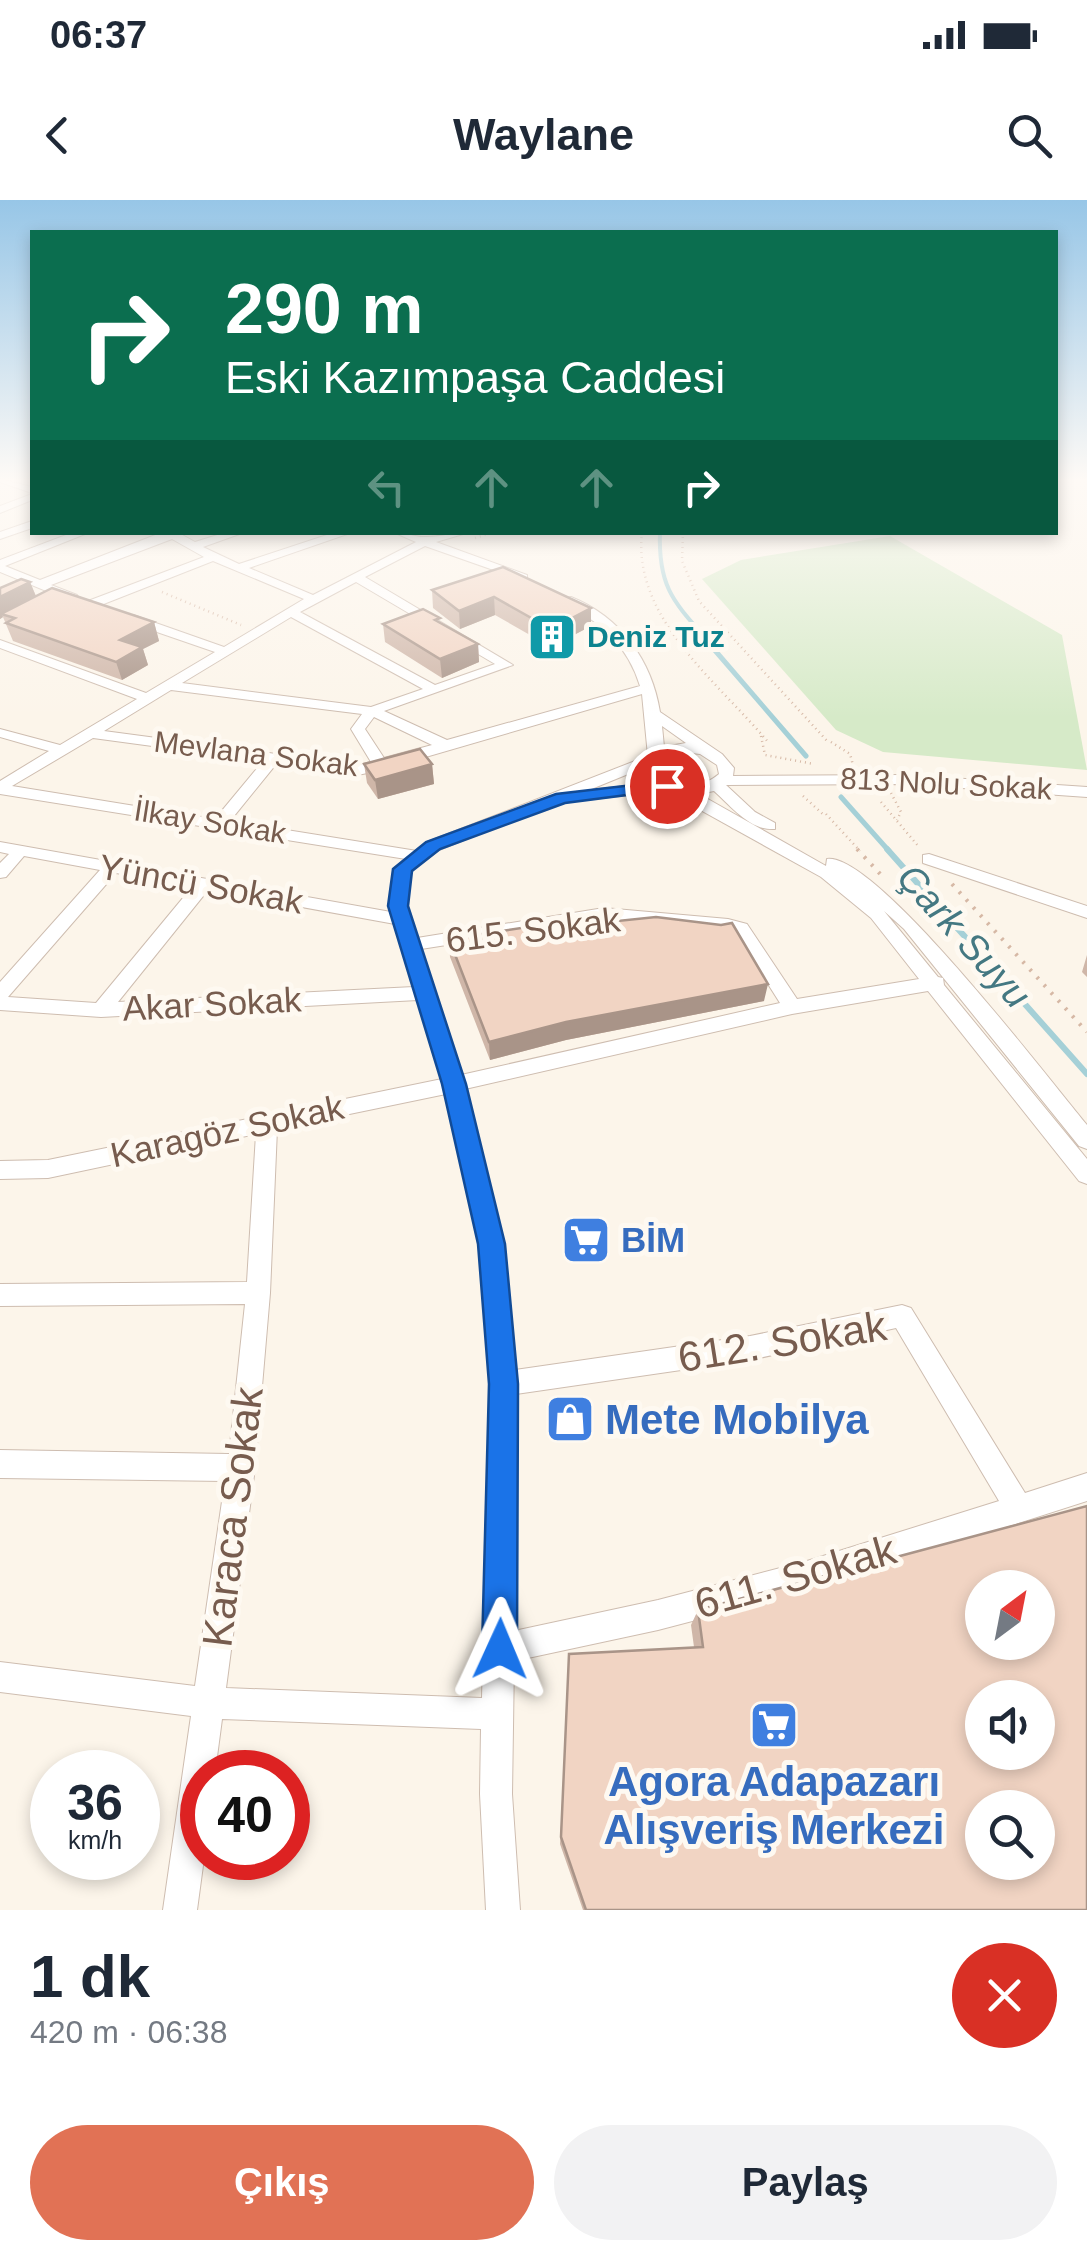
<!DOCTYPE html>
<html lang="tr">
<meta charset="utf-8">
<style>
body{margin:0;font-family:Arial,sans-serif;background:#f2f2f3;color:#1f2937;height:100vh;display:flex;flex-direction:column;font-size:38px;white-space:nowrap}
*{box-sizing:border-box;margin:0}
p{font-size:32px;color:#747a83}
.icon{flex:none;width:55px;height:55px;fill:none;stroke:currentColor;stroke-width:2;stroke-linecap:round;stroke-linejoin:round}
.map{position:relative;height:1710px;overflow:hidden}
.side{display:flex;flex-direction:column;background:#fff;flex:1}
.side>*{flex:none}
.guide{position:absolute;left:30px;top:30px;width:1028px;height:305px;border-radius:0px;box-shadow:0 5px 15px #0003;background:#0b6e4f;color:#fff;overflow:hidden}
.needle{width:65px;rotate:32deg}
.buttons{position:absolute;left:965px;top:1370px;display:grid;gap:20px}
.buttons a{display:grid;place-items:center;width:90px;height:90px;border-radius:50%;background:#fff;box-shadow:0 5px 15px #0003;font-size:50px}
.speed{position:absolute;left:30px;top:1550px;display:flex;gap:20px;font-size:50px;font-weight:700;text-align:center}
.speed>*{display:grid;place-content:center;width:130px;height:130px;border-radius:50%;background:#fff;box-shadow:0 5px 15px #0003;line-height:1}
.speed small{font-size:25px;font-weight:400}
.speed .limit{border:15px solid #d22;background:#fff;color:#111}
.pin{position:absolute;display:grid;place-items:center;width:85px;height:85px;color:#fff;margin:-42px;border:5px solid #fff;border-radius:50%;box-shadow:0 2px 10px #0007}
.me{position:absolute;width:110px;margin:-55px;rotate:1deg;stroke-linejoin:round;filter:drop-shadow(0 0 8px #0008)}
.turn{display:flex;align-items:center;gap:35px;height:210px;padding:0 30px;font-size:45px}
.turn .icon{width:130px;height:130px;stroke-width:2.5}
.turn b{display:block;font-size:70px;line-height:85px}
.lanes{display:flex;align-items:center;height:95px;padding:0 30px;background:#0003;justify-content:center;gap:50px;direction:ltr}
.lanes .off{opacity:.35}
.round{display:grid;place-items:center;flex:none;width:105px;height:105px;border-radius:52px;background:#f2f2f3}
.headline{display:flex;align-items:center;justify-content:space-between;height:170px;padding:0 30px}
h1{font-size:60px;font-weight:700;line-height:75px}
.button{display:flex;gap:20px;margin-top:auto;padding:20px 30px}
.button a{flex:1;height:115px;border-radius:60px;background:#e17255;color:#fff;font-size:40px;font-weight:700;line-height:115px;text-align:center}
.button a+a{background:#f2f2f3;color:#1f2937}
.status{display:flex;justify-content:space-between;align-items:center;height:70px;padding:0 50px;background:#fff;direction:ltr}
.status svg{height:28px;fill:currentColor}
header{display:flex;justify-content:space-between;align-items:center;height:130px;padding:0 30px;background:#fff;font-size:45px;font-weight:700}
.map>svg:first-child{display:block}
.green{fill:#d6eac8}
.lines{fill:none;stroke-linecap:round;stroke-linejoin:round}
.stream-far2{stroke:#a5d0d7;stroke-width:4}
.stream-far1{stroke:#a5d0d7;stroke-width:5}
.stream{stroke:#a5d0d7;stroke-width:6}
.minor-casing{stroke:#cebdb0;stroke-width:2}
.path-far1{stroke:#d6b8a5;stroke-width:2.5;stroke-dasharray:1 4;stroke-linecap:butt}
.path{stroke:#d6b8a5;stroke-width:4;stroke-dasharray:2.5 8;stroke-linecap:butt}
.minor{fill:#fff;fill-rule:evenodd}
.wall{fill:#cfb6a8}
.shaded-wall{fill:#a99488}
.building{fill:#f1d4c3;stroke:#a99488;stroke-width:2.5;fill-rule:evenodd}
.route{fill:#1a73e8;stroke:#114b97;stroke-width:2.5}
.labels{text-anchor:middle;stroke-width:10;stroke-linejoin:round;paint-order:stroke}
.far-culture-label{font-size:30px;font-weight:bold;fill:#0d838f;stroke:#fef9f1;text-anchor:start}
.far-street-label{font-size:30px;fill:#775c4e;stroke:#fef9f1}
.street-label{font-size:35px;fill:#775c4e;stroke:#fef9f1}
.shop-label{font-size:35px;font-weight:bold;fill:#366cbe;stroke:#fef9f1;text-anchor:start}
.water-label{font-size:38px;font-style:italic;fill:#447882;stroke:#fef9f1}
.near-street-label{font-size:42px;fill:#775c4e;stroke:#fef9f1}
.near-shop-label{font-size:42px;font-weight:bold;fill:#366cbe;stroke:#fef9f1;text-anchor:start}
</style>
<div class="status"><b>06:37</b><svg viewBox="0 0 49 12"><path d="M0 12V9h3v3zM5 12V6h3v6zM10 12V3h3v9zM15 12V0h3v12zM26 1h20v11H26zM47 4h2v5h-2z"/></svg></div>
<header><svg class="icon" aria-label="back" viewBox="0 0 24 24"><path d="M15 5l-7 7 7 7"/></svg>Waylane<svg class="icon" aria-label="search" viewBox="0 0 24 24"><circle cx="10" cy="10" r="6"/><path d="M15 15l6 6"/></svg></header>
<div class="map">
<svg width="1087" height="1710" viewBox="0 0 1087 1710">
<rect width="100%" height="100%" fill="#fcf5ea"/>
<path class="green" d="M890,336L1062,435L1087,570L883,552L836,530L702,379L741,360Z"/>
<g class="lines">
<path class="stream-far2" d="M660,332C658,388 674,402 709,442"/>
<path class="stream-far1" d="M706,440L806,556
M841,597L889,651"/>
<path class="stream" d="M887,649L1087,874"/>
<g class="minor-casing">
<path id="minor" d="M0,279L32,287V293L0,282Z
M32,294V300L0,313V306Z
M32,321V328L0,339V332Z
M74,332H90L5,366L40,380L163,332H177L195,342L227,332H245L203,347L239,364L336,332H353L249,368L313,395L416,342L393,332C405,332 416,338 427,337C441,337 455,332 470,332L436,342L527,375V379H519L425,346L365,377L513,465L384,511L447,540L640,486C628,446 602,424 567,404V398L571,397C621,417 652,461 660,512L722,554L734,568L733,576L905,575L1087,587V597L905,584L726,585L755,612L775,623V629C750,631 731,606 714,591L699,594L826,666L827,659C876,652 1050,881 1087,925V949L1079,946L904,729L884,711L938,777L943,778L944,785L1087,959V984L1079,981L928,791L792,814L465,889L503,1044L515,1170L750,1136L902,1105L911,1108L1025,1293L1087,1273V1301L807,1391L658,1430L514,1461L512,1594L520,1710H486L480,1594L481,1529L222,1519L215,1572H202L204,1658L197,1710H163L191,1516L0,1492V1462L195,1486L225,1281L0,1278V1250L229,1254L245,1104L0,1106V1084L247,1082L256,934L48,978L0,979V961L48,960L442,879L418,800L101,817L0,810V782L100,670L24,656L6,677L0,678V663L9,654L0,652V642L391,712L395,669L406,659L0,594V581L49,551L0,537V529L60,545L137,499L0,448V440L146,493L215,452L125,421V415H133L224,447L304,399L213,361L96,407H88V401L204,357L172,339L51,385L77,395L79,398L73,402L0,372V360ZM356,382L495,464L435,485L300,412ZM291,417L423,489L371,507L182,483ZM171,490L362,514L351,529L371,562L358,565L104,531ZM642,494L648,556L427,642L417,651L230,621L277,563L358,575L381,570ZM374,517L432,545L384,558L365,529ZM662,526L686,543L664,547ZM93,538L263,561L215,619L12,586ZM683,552L700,554L717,565L719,574C699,591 671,590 656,566L662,557ZM643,568L653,583L589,590ZM666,591L821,677L871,718L919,779L797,799L747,724L728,719L604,708L417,738L407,706L411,671L439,650L576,595L584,600ZM116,673L192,687L96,803L8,797ZM208,690L395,724L414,787L118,802ZM604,720L735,732L780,803L461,875L421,749ZM446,894L479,1044L490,1184L482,1498L226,1488L255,1268L270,1093L277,929ZM896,1128L999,1301L807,1361L658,1400L514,1431L516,1194L750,1160Z
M929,654L1087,706V718L923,663V655Z"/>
</g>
<path class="path-far1" d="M642,332C632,418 718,482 768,542
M683,332L682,361L699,401L829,543
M475,338L494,332
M162,392L241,425
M761,536L765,555L814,564
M831,542L850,554L853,565
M891,593L901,612L897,620
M803,596L825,616
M881,602L919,647
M826,614L860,651"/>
<path class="path" d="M857,649L883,677
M952,684L1087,832"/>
<use href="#minor" class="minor"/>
</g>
<path class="wall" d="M30,382L36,396L154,422L159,441L143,449L148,465L122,480L13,441L3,417L0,419V388Z
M432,390L591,408V426L551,447L495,415L460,429L433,408Z
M440,423L478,444L479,462L442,478L385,442L383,424Z
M364,564H432L434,584L378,599L367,583Z
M618,721L764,801L566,840L490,860L450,757L449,739Z
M1087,755V777L1082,772Z
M698,1410L1087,1710H583L560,1644L569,1454L694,1447L691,1425Z"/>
<path class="shaded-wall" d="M30,382L37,399L1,414L3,417L0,419V397Z
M494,397L495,415L460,429L459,411Z
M591,408V426L551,447V429Z
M154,422L159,441L143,449L148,465L122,480L116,462L120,440Z
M478,444L479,462L442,478L440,459Z
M432,564L434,584L378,599L375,580Z
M768,784L764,801L566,840L490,860L489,842L566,822Z"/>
<path class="building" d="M503,367L591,408L551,429L494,397L459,411L432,390Z
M21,379L30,382L0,397V388Z
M52,388L154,422L120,440L142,447L116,462L6,423L15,418L1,414Z
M423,409L440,418L435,420L478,444L440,459L383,424Z
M420,549L432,564L375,580L364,564Z
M614,714L618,721L656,717L721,725L732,723L768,784L566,822L489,842L449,739Z
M1087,1306V1710H586L561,1637L569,1454L703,1447L698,1410ZM982,1388H1038V1442H982ZM982,1498H1038V1552H982ZM982,1608H1038V1662H982Z"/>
<linearGradient id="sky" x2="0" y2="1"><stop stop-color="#97c6e7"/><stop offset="0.54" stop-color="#fefaf6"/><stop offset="1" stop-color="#fefaf6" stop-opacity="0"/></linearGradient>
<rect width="1087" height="518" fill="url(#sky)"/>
<path class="route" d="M667,581L675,586L673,589L565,603L440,649L412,671L408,706L466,884L505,1044L518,1184L517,1449L512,1461L500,1467L487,1461L482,1449L489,1184L478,1044L442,884L388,706L393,669L426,642L556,594Z"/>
<defs>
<g id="building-square" transform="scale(2.5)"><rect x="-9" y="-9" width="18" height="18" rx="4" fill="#0f9aa8" stroke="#fef9f1"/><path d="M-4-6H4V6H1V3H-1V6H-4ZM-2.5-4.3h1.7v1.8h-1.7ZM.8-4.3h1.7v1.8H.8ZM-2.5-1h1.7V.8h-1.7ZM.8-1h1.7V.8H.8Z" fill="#fff"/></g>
<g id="supermarket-square" transform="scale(2.5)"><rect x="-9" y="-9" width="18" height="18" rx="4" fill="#3f7fe0" stroke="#fef9f1"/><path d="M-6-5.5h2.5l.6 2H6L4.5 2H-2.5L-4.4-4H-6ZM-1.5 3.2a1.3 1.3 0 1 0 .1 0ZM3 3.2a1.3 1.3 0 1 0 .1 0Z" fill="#fff"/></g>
<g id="shop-square" transform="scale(2.5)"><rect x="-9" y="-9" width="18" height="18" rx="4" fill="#3f7fe0" stroke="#fef9f1"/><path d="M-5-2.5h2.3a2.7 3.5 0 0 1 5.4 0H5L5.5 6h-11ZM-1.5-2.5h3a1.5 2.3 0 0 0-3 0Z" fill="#fff"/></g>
</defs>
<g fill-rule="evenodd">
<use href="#building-square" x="552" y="437"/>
<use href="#supermarket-square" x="586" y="1040"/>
<use href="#shop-square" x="570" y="1219"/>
<use href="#supermarket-square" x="774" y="1525"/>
</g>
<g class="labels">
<g class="far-culture-label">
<text x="587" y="447">Deniz Tuz</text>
</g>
<g class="far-street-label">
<text transform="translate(256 554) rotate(7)" y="10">Mevlana Sokak</text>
<text transform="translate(946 584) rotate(3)" y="10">813 Nolu Sokak</text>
<text transform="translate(210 622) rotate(9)" y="10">İlkay Sokak</text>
</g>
<g class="street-label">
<text transform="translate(201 684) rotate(10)" y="12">Yüncü Sokak</text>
<text transform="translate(533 730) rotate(-7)" y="12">615. Sokak</text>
<text transform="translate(212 804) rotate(-3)" y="12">Akar Sokak</text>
<text transform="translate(227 931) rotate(-12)" y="12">Karagöz Sokak</text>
</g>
<g class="shop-label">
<text x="621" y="1052">BİM</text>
</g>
<g class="water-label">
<text transform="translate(964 736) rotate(48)" y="13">Çark Suyu</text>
</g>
<g class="near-street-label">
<text transform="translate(782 1141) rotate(-9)" y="15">612. Sokak</text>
<text transform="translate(232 1317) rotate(-83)" y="15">Karaca Sokak</text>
<text transform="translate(795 1376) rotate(-16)" y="15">611. Sokak</text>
</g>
<g class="near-shop-label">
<text x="605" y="1234">Mete Mobilya</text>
<text x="774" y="1596" text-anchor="middle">Agora Adapazarı<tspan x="774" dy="48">Alışveriş Merkezi</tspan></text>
</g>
</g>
</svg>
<div class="buttons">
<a><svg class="needle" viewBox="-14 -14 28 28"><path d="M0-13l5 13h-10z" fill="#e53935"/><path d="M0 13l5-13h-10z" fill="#747a83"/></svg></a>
<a><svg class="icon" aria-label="sound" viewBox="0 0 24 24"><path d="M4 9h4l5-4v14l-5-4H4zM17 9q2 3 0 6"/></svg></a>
<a><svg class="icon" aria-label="search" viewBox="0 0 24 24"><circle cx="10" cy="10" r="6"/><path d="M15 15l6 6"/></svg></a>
</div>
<div class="speed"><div>36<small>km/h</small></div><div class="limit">40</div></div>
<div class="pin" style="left:667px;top:586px;background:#d93025"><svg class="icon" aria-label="arrive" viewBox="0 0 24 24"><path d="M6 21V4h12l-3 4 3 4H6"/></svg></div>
<svg class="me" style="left:500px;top:1449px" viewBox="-20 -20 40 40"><path d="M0-17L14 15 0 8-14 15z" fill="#1a73e8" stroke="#fff" stroke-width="4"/></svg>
<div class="guide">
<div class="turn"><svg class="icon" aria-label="right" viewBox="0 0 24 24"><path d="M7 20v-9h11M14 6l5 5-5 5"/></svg><div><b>290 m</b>Eski Kazımpaşa Caddesi</div></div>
<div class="lanes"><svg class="icon off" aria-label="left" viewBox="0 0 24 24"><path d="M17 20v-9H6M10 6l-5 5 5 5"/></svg><svg class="icon off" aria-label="ahead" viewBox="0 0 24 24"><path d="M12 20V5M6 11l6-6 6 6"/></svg><svg class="icon off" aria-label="ahead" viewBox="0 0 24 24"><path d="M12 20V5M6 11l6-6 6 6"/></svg><svg class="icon" aria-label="right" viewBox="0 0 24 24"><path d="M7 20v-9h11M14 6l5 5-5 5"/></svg></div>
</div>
</div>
<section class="side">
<div class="headline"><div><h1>1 dk</h1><p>420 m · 06:38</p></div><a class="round" style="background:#d93025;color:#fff"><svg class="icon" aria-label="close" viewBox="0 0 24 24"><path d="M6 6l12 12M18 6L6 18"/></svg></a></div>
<div class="button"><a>Çıkış</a><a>Paylaş</a></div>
</section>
